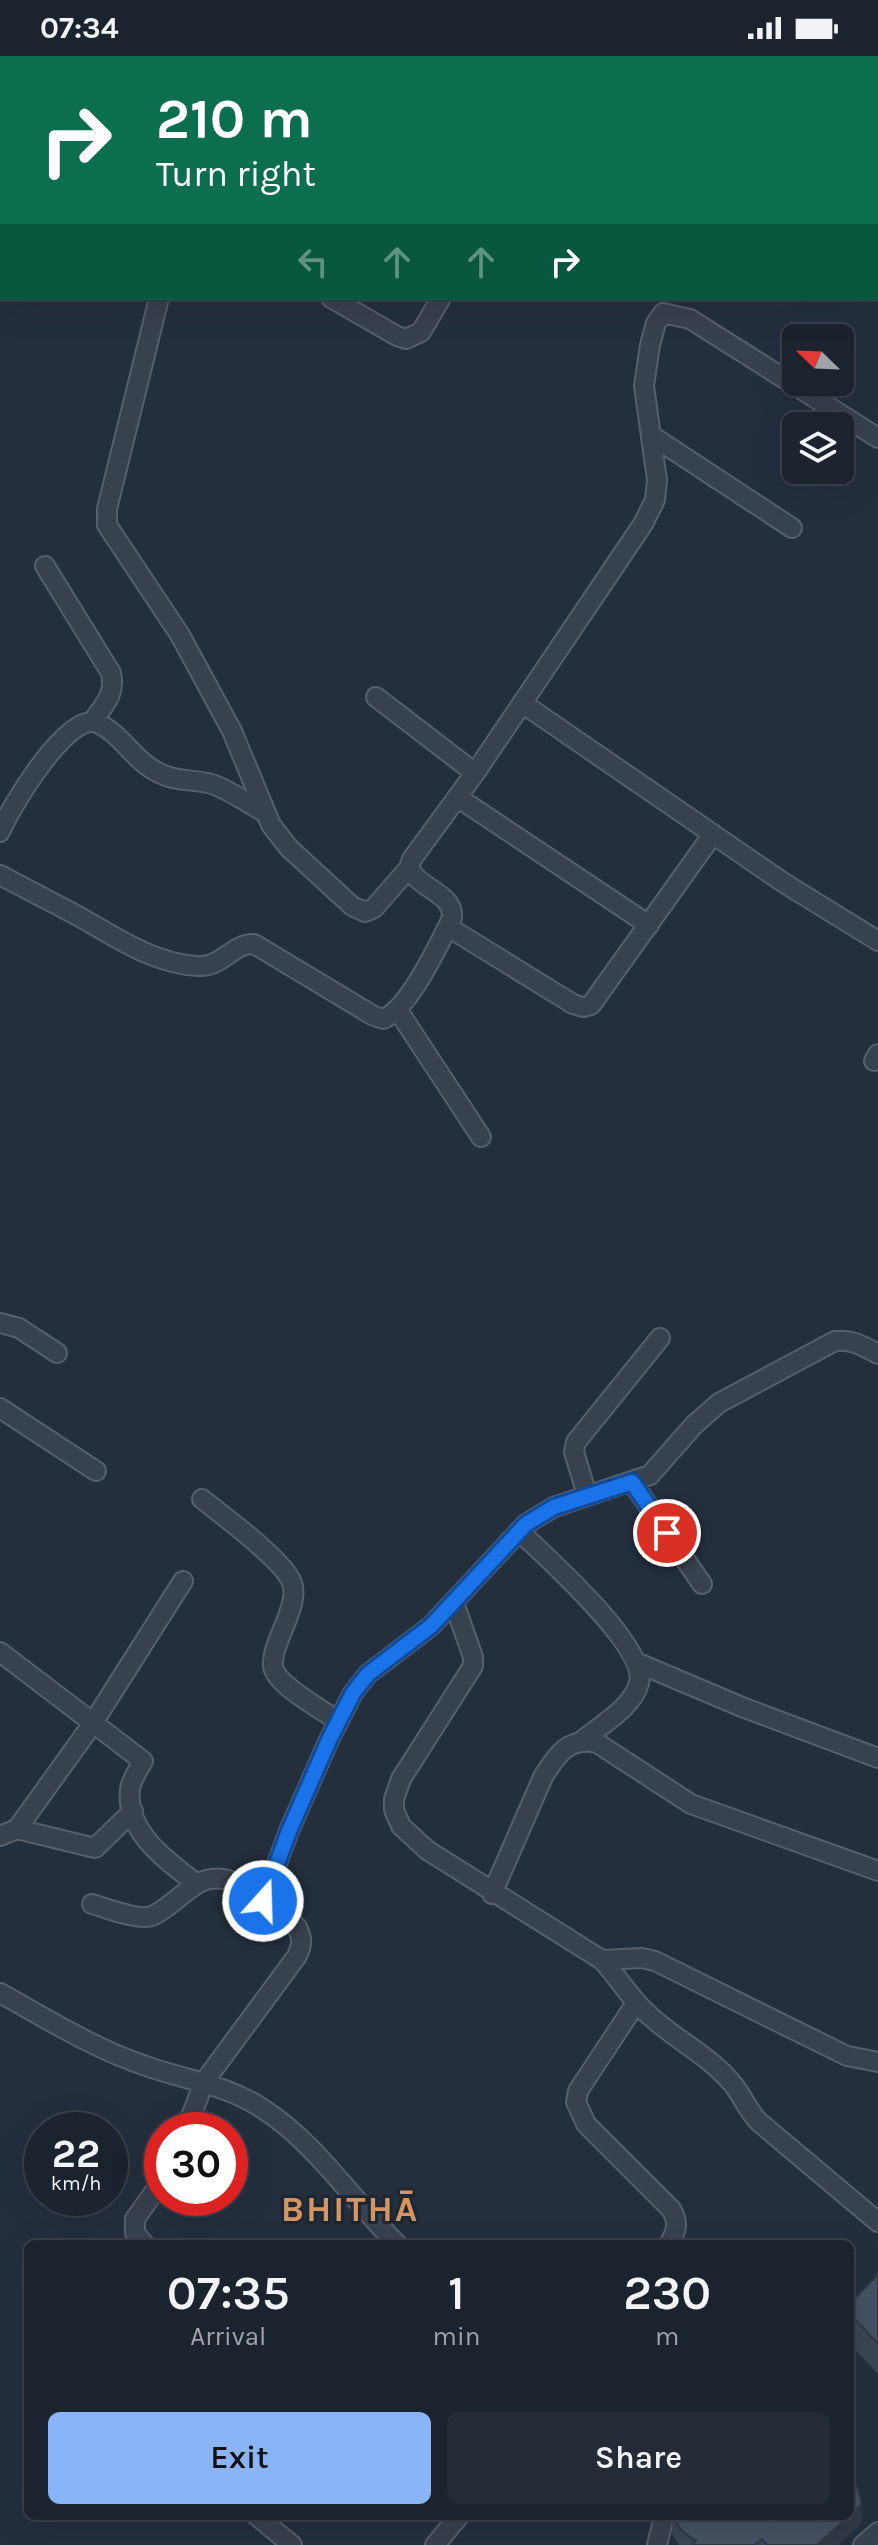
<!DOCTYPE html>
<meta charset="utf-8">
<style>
body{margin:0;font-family:Karla,sans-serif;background:#242b36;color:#f1f3f6;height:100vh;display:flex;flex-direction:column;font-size:30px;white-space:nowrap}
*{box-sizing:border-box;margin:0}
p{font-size:26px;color:#a0a4aa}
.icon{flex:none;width:44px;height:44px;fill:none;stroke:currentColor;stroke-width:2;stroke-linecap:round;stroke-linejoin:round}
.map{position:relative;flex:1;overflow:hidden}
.panel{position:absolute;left:24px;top:2184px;width:830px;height:280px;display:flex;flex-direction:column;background:#1b232e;border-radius:12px;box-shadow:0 8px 32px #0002,0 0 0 2px #39404a}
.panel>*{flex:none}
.banner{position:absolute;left:0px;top:0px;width:878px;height:244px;box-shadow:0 8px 32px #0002,0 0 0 2px #39404a;background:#0b6e4f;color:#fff;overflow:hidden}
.needle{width:52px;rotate:293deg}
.buttons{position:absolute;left:782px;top:268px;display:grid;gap:16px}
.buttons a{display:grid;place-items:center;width:72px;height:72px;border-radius:12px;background:#1b232e;box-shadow:0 8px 32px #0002,0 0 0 2px #39404a;font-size:40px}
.speed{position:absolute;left:24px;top:2056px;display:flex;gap:16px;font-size:40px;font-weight:700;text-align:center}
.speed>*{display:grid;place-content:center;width:104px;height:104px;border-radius:50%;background:#1b232e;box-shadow:0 8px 32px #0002,0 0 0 2px #39404a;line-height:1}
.speed small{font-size:20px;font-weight:400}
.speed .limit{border:12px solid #d22;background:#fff;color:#111}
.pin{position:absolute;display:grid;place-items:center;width:68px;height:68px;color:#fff;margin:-34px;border:4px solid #fff;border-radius:50%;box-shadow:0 2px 8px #0007}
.me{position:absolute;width:88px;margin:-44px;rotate:20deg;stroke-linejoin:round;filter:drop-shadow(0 0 6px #0008)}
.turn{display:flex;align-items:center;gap:28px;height:168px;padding:0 24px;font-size:36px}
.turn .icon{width:104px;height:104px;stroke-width:2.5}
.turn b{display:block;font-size:56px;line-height:68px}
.lanes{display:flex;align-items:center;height:76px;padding:0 24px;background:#0003;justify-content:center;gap:40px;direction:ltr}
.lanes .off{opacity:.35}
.eta{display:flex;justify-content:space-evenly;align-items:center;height:136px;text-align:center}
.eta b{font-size:48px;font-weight:600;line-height:56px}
.button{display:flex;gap:16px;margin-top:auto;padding:16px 24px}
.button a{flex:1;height:92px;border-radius:12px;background:#8ab4f8;color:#111;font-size:32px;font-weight:600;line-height:92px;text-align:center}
.button a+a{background:#242b36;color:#f1f3f6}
.status{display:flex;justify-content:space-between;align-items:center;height:56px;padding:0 40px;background:#1b232e;direction:ltr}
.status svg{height:22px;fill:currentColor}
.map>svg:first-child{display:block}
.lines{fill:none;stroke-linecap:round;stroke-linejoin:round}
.street-casing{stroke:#565f6c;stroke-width:22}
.street{stroke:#38414e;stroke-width:18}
.wall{fill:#3b4654}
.shaded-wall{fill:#303945}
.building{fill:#455162;stroke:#303945;stroke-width:2}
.route-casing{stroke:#114b97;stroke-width:20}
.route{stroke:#1a73e8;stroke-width:14}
.labels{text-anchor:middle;stroke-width:6;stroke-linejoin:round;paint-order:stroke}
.district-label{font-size:36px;font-weight:bold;letter-spacing:2px;fill:#d59563;stroke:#1d2633}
</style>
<div class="status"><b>07:34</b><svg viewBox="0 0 49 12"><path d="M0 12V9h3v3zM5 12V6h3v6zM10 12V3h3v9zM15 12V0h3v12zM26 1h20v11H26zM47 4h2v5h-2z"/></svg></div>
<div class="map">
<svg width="878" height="2489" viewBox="0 0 878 2489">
<rect width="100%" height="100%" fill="#242f3e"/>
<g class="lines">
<g class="street-casing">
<path id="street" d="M375,0L379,2
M715,0L717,2
M263,2L264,0
M581,2L582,0
M159,242L107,453V469L180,579L232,675L271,769L289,792L352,850L365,856L374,852L409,812
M331,242L397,280L406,283L421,276L441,242
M652,380L792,472
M45,510L111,617C116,638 104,649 93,665
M376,641L475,717
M522,647L784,827L878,885
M457,741L649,869
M0,776C10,752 68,655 97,667C121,677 135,706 159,717C176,726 194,723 212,728C231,735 249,748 266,757
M0,819C26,833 52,846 78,860C115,881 154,908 198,910C221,912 233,887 254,888L372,959L383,963C409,953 439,888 452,862C454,839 425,834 413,818L409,812L412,803L475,717L643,468L655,444L657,424L644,330L650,289L656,267L663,257L690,263L878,382
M448,871L573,948L583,951L591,949L713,778
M397,953L481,1081
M874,1005L878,998
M0,1267L19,1272L57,1297
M0,1352L96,1415
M632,1426L702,1528
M587,1439L574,1396L576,1386L660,1282
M202,1443C222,1459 285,1505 292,1527C296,1539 291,1552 287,1563C282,1577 272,1595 273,1610C275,1629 323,1654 338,1665
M519,1475C546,1501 648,1591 639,1627C633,1651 601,1669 583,1684
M454,1547L473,1601V1610L401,1723L394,1743V1754L401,1770L427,1794L602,1904C619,1922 631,1944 650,1960C675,1983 709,2000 731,2026C742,2038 747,2054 759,2066L878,2166
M0,1596L143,1705C139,1713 131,1724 130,1733C125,1776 167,1805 197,1828
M638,1607L742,1651L878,1702
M17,1773L91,1670L183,1525
M0,1780L17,1773L95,1792L133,1755
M492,1838L543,1721C557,1698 569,1681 597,1687L691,1748L878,1815
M263,1845L289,1775L329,1684L353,1637L368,1618L431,1570L526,1468L554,1451L650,1419L694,1369L719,1347L835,1285C852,1283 863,1290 878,1298
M92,1848C106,1852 139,1865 152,1860C168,1853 182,1837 197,1828C232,1807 272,1851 297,1871C303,1883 302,1889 297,1900L204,2026L186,2074
M602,1904L642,1902L655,1905L847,2000L878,2006
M0,1937C47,1963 93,1992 143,2009C184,2024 226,2028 263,2053C316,2087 352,2144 397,2188
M636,1947L578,2035L576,2046L586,2068L671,2153C679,2166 677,2175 669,2188
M144,2188L135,2177V2163L162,2125
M257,2460L292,2489
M435,2489L459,2460
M657,2489L664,2460
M863,2489L878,2476"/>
</g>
<use href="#street" class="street"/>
</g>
<path class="wall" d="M878,2218V2318L850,2288V2248Z
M672,2460L771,2465L862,2466L838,2489H679L672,2478Z"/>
<path class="shaded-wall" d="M862,2448V2466L838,2489H817Z"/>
<path class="building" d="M878,2218V2288L850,2258V2248Z
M850,2419L855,2424L862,2448L850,2459Z
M672,2460H766L771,2465L776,2460H849L817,2489H767L762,2483L755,2489H692L696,2485L682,2475Z"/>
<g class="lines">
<g class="route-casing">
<path id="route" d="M263,1845L289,1775L329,1684L353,1637L368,1618L431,1570L526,1468L554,1451L632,1426L667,1477"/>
</g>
<use href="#route" class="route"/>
</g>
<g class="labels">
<g class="district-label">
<text x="350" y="2165">BHITHĀ</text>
</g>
</g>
</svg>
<div class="buttons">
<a><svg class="needle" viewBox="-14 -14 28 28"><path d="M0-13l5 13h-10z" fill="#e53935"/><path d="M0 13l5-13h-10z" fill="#a0a4aa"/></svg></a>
<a><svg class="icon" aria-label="layers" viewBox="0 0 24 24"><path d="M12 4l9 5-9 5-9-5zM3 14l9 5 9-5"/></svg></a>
</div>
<div class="speed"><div>22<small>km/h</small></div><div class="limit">30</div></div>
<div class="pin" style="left:667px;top:1477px;background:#d93025"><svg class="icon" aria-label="arrive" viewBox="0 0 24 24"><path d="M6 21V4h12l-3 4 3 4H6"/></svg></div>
<svg class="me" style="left:263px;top:1845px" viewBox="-20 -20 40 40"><circle r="17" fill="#1a73e8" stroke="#fff" stroke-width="3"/><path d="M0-11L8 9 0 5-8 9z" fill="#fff"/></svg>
<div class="banner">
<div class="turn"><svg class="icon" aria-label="right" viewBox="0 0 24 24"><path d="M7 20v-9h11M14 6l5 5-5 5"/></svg><div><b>210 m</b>Turn right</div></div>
<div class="lanes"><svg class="icon off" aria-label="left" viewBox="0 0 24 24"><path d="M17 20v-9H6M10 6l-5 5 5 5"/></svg><svg class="icon off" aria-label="ahead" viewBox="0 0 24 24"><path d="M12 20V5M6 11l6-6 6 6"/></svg><svg class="icon off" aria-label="ahead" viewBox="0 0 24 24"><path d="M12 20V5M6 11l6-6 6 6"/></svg><svg class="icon" aria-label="right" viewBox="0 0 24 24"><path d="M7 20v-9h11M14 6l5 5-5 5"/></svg></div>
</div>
<section class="panel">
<div class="eta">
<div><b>07:35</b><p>Arrival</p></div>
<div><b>1</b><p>min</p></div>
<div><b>230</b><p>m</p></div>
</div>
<div class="button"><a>Exit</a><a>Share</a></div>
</section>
</div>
